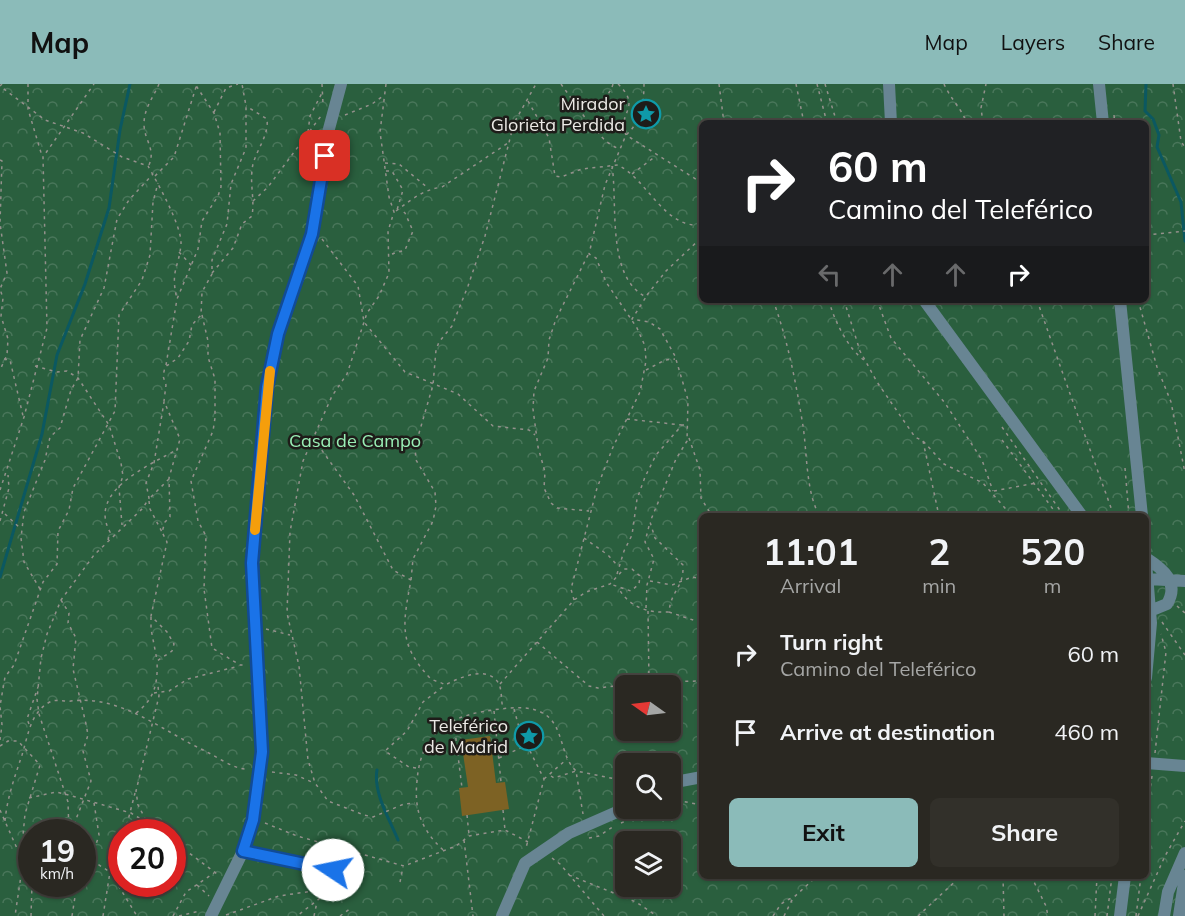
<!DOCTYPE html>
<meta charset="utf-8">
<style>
body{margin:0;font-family:Mulish,sans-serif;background:#32302a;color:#f1f3f6;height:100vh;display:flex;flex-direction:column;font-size:22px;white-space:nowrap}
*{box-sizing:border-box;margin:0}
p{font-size:20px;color:#a5a6a5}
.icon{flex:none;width:33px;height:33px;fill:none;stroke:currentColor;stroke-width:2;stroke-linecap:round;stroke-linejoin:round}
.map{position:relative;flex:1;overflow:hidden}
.drawer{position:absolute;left:699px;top:429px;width:450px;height:366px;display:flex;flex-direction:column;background:#2a2822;border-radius:9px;box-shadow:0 2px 4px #0004,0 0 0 2px #464440}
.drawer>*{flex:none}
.hud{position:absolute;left:699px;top:36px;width:450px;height:183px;border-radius:9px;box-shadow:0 2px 4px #0004,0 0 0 2px #464440;background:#202124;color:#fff;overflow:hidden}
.needle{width:39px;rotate:284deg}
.tools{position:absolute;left:615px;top:591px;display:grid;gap:12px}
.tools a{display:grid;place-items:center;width:66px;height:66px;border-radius:9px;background:#2a2822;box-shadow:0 2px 4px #0004,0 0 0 2px #464440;font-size:30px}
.speed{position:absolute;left:18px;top:735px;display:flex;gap:12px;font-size:30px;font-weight:700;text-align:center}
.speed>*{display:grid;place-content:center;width:78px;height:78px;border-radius:50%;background:#2a2822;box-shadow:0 2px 4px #0004,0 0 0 2px #464440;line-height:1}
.speed small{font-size:15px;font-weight:400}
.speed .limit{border:9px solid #d22;background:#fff;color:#111}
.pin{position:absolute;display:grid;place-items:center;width:51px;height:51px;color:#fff;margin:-26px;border-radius:12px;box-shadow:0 3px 9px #0006}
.me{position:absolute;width:66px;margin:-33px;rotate:281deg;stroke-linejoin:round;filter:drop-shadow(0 0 4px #0008)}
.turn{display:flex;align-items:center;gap:21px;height:126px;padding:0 30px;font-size:27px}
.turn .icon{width:78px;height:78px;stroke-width:2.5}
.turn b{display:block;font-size:42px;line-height:51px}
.lanes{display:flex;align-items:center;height:57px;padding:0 30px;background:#0003;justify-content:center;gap:30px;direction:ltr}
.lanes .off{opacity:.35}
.eta{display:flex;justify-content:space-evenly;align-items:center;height:102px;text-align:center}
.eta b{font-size:36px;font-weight:700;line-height:42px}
.primary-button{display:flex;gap:12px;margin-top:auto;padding:12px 30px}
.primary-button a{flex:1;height:69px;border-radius:9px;background:#8bbbb9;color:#111;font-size:24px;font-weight:700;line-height:69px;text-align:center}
.primary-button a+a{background:#32302a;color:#f1f3f6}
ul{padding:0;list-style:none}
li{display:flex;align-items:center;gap:18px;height:78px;padding:0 30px}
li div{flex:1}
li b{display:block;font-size:22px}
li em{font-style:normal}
header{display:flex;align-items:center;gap:36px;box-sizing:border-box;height:84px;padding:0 30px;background:#8bbbb9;color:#111}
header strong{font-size:28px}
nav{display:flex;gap:33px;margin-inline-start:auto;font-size:21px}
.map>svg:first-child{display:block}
.forest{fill:url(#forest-crowns);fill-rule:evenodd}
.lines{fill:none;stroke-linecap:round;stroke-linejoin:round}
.stream{stroke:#0b5861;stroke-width:3}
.building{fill:#7d6224}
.path{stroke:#94918c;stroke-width:1.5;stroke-dasharray:3 4.5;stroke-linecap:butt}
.minor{stroke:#688593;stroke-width:12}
.route-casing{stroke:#114b97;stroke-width:15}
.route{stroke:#1a73e8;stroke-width:10}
.slow{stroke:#f59e0b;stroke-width:10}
.labels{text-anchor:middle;stroke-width:5;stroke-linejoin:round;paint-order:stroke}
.poi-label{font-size:18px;fill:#ebe9e5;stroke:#1e1c19;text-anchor:end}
.park-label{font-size:18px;fill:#99efb5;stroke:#1e1c19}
</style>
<header>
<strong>Map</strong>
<nav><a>Map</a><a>Layers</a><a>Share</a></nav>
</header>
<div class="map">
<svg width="1185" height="832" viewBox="0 0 1185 832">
<defs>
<pattern id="forest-crowns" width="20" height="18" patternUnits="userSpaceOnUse" patternTransform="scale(1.5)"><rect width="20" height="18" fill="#2a5f3e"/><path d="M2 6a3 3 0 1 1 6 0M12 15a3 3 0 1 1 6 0" fill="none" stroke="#49765a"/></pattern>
</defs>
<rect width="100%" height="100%" fill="#38352e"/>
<path class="forest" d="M0,0H1185V832H0ZM702,39H1146V216H702ZM702,432H1146V792H702ZM626,602H670V646H626ZM626,680H670V724H626ZM32,748H82V800H32ZM122,748H172V800H122ZM626,758H670V802H626Z"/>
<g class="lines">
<path class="stream" d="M1146,0L1145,27L1153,35L1159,51L1157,63L1181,118L1185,157
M0,493L42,350L57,271L85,200L109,124L120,46L130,0
M377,686C373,709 390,736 398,756"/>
</g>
<path class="building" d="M490,652L496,699L505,698L509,725L462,732L459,704L468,703L461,656Z"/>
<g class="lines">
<path class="path" d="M2,0L0,2L45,36L83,49L122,73L148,82C157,98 182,142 181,160C179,184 170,186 177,215
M28,0V25L42,72
M322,0L323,20
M386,0L380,48L389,113L394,128L388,147L389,189L379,212L367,229L347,290L332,312L303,377L290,448L287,529L299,582L308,676L315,699L328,717L364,731L373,733L404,720L415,719
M561,0L596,49
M613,0C611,7 608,10 603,16C586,37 597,55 619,65
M618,0C643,24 616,29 626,51L702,99
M719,0L724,39
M796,0L804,39
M817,0L827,39
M825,0L837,39
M944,0C950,14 961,24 967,39
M1173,0L1181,57L1185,64
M528,17L549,54L555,92L561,93L582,85L618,81C648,96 664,145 702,141
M214,28L226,4L238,0
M345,31L372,20L383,12
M1114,31L1115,39
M983,39L981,24L986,0
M308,48L310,32L323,7
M0,76L2,77L0,139L7,189L0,205L3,214L1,232L8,255L7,271L0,286
M385,79L399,80L428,104
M149,81C156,65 144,56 144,40C144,24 153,14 159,0
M612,82C618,120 606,193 646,213L632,235L649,238L660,245L675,272L688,316L687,357L676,375L650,438L655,454L683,481C684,504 671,506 669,528C649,529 630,524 619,505
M386,87H392L403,106L397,126
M632,90L656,72
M155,92L174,73L197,0
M253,117L268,103L321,32
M396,127C411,116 422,106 442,103L508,59
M1146,151L1185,147
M322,155L358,202L364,238L405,288L458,310L493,342L529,346L535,351
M179,168L192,182
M392,170L405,166L413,147L405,129L400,125
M588,171L556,235L549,256L548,274L534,307L533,325L538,363L545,388L544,404L551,419L557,424L589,427
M212,189L233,164L242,140L252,132C255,114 249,98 253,80C257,65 269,51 267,35L246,22
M647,211L666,187L702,153
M773,216C788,257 796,299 803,342C807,367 806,411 820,432
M829,216C833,235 849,266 864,276
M844,216L860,267L877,298L915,353L923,357L944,380L983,399L1012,432
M877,216L891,254L945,319L982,376L993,407
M1037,216C1062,288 1088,360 1114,432
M1138,216L1157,283L1171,318L1185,389
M202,231L208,257V273L215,295V334L213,347L191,397L198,437L206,452L204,505L212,564L240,581H245
M4,275L10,276L23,332
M166,281L177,215L198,165L202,137L218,112L221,103L220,49L214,29L195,0
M35,282L57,288L67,287L78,294L109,341L121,379L123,392L119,403L122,441
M646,286L665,276L675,275
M627,335L682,341
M1002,343L1064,432
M313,354L354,411L393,486L411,496C403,539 398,559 429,593C434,598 440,597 445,601C459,594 488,580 499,600C502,607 501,617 503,625
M689,354L700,386L701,414L712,432
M1002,356L1058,432
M923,357L939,432
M1125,384L1129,432
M0,406L24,333L47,244L43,73L94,0
M994,407L1036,399
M151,413L169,395
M149,417L150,425L162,448
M5,430L21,445
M0,437L9,404L8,391
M584,454L608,471L617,481
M108,456L110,448C87,407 150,381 178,365
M617,490L624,467L632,451L637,415L645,393L656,371L682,341H687
M411,496L413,475L433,437L436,422L435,408L416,376L415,363L433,301L436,266L439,258L452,242L468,202L485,152L514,39L536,0
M650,497L672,501L692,493L702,495
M40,505L24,478L21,454L24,428L45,376L50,353L60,344L71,306L78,294L80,256L104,204L117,135L129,116L153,90
M61,516L69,529L68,539L76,554L73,585L86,640L88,651L83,667L91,697L71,748
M574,516L571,505L597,404L613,363L640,308L646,277L645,262L637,244L606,198L596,174L589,170L605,101L626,51C641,38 644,19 644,0
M1177,522L1185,529
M646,524L647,501L654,475L645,458L650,438
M648,527L649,597
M669,528L702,539
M151,533V545L157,576
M1162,538L1185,571
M266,545L290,551
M537,558L589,602L598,604L649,598L702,597
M500,600L574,516L586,508L610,500L624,485H632L640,492L639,500L631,507L610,500
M154,609L169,607L188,595L239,582
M514,625L520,647L544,695L526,764
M494,627L501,698
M136,629C155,615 158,598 157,577L172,567L174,560L167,548L151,532L167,458L162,448L165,438L170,433L169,394L180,355L164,317L166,301L163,292L165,283L178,274L189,257L192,241L201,231L202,208L212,190V176L227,140L231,100L246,64V22L242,0
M454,639L462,704
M29,640L27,635L38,603
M0,656L2,641L0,622L5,593L14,581L43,498L57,480L58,447L69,426L73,404L115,327L119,231L142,196L150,171L153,118L158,99
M0,662L8,657H18L40,681L25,730L21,772
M1155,669L1166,568L1161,550
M499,674L527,661
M416,684L409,683L385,667L407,647L423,618L444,602
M272,688L296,691L314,699
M551,692L554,694L576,687L583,730
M544,695L567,675
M29,714L56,708L65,710L131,729L162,748
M670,715L702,721
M94,719L99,751L91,776L110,788L137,832
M0,726L23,778L15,832
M503,726L505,746
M467,731L469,751
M1146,732L1152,692
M146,736L138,721L136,707L159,612L158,602
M5,737C7,714 15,692 22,671C28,652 30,630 48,619C56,614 63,618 71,617C120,611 160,645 201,665C213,670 234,686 247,685
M265,739L297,752L404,782L456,762L469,752L505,746L528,758
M621,739L656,724
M69,748L68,718L39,630L37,615L41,574L47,550L61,516L94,471L143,424L149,414L146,399L154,379L164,318
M125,748L135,709
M589,754L599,752L614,742
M172,756L217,790
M464,756L473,832
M443,766C421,745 414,726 417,697C421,645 453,630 501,625C516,623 533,622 546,631C564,644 560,672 576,687L626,697
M552,774L560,780L604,832
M23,781L31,798
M569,791L636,818L657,832
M1003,792L1004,832
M1031,792L1046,822L1048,832
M82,795L91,777
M400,798L403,783
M197,801L209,812
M334,803L340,800
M226,831L279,812L333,804L297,832
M31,832L32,800
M72,832L77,800
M103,832L110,788L122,761
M173,832L186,808L214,789
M179,832L200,827
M314,832L317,818
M340,832L351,824
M773,832L781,820L791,814
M784,832L793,814L817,792
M918,832L961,792
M1095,832L1097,792
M1107,832L1112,792
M1136,832L1141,792
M1138,832L1165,772L1185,737"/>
<path class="minor" d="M889,0L891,39
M1099,0L1103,39
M924,216L1082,432
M1120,216L1142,432
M1146,474C1163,485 1180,498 1167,520L1150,527
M1146,478L1151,539L1146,594
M1148,495L1185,497
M1146,679L1185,682
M670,699L702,693
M243,767L333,786
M211,832L243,767L253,736L262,668L252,479L269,290L278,250L312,150L326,56L341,0
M502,832L525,779L569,749L626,724
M1120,832L1125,792
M1164,832L1168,808L1185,769
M1179,832L1185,792"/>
</g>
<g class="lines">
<g class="route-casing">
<path id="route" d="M325,72L312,150L278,250L267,303L252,479L262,668L253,736L243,767L333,786"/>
</g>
<use href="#route" class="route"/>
<path class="slow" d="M255,446L270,287"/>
</g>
<defs>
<g id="sight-ring" transform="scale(1.5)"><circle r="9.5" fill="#1e1c19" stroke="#0f9aa8" stroke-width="1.5"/><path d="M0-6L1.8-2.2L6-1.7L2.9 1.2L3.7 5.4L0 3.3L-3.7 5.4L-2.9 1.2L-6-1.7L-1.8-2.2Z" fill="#0f9aa8"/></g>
</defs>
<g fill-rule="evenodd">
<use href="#sight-ring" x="646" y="30"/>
<use href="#sight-ring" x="529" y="652"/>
</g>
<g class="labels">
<g class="poi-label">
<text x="625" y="26">Mirador<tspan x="625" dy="21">Glorieta Perdida</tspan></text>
<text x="508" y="648">Teleférico<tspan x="508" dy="21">de Madrid</tspan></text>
</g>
<g class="park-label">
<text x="355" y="363">Casa de Campo</text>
</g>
</g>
</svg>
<div class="tools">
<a><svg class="needle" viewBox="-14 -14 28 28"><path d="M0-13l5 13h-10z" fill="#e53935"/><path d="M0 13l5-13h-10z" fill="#a5a6a5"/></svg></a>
<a><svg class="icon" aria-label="search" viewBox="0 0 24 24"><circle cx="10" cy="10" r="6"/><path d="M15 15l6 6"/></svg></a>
<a><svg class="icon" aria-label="layers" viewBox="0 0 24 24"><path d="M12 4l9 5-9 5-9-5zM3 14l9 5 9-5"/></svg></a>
</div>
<div class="speed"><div>19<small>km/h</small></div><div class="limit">20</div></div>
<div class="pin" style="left:325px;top:72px;background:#d93025"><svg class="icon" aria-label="arrive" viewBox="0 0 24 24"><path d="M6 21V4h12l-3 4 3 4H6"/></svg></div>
<svg class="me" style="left:333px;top:786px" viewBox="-20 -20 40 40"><circle r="19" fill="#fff"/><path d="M0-13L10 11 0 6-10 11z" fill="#1a73e8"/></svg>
<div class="hud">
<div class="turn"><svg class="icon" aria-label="right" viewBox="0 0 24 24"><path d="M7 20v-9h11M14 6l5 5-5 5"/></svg><div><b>60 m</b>Camino del Teleférico</div></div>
<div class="lanes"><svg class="icon off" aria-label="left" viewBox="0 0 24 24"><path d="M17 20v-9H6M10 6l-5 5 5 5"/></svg><svg class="icon off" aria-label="ahead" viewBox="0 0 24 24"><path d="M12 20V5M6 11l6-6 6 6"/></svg><svg class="icon off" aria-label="ahead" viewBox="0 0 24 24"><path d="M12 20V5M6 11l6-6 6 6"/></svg><svg class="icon" aria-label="right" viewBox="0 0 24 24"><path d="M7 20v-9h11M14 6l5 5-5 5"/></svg></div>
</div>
<section class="drawer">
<div class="eta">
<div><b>11:01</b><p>Arrival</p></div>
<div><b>2</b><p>min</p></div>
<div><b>520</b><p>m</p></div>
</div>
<ul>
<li><svg class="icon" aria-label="right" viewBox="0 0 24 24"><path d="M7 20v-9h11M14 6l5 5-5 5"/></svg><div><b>Turn right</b><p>Camino del Teleférico</p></div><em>60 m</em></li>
<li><svg class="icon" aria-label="arrive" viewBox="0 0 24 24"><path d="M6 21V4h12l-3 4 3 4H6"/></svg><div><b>Arrive at destination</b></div><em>460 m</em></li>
</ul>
<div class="primary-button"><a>Exit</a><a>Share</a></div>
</section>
</div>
